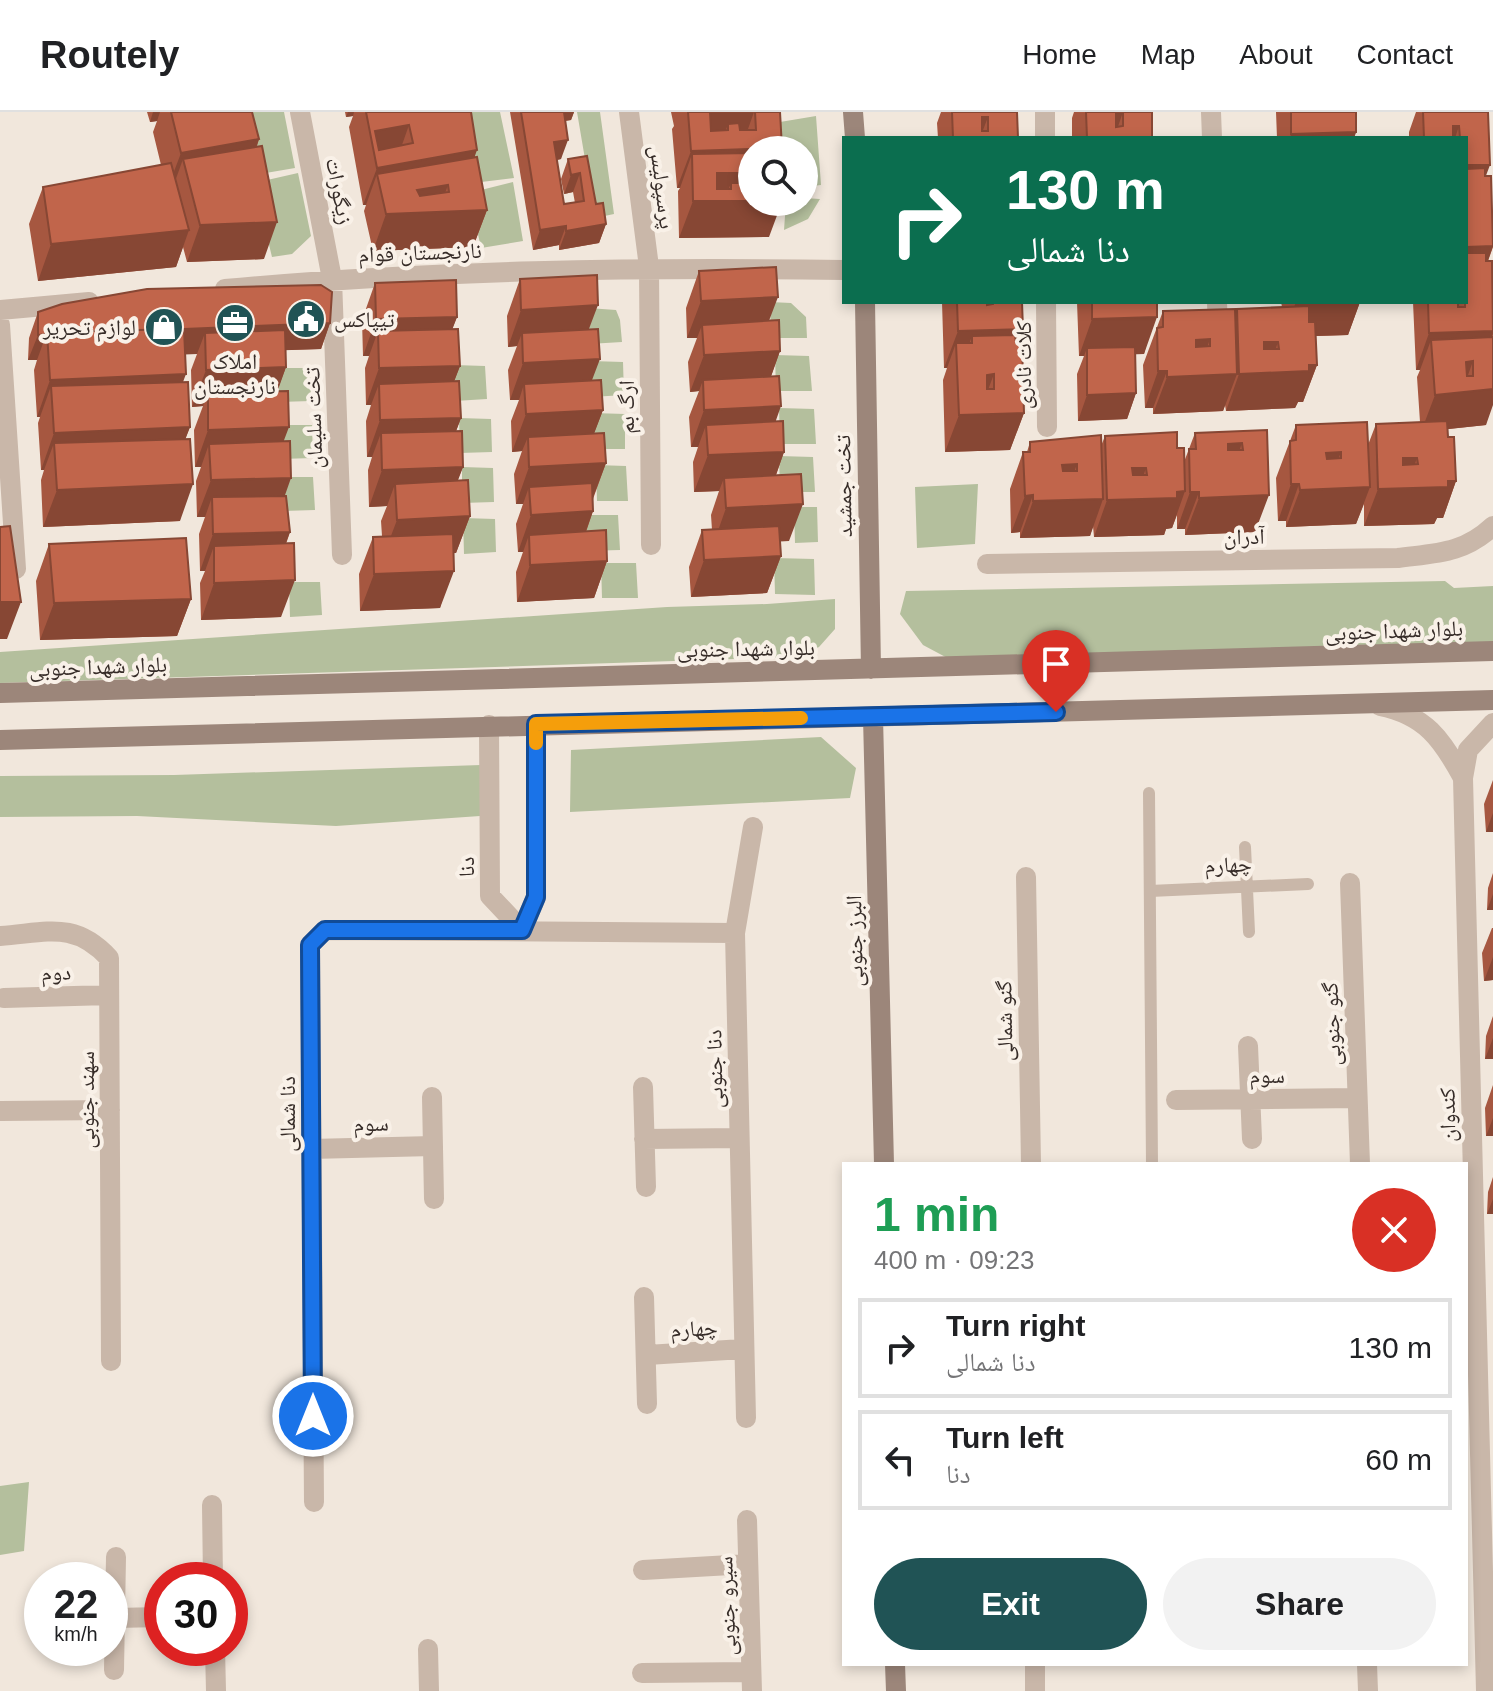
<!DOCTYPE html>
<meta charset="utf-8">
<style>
body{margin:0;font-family:Helvetica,"Noto Naskh Arabic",sans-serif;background:#f2f2f2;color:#202124;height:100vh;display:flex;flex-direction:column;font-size:30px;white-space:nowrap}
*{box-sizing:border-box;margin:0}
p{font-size:26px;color:#757577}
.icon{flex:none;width:44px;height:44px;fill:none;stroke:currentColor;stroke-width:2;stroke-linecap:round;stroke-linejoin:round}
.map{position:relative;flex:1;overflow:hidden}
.panel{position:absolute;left:842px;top:1050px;width:626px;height:504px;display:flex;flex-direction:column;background:#fff;border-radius:0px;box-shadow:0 4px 12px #0003}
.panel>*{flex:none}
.hud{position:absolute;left:842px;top:24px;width:626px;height:168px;border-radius:0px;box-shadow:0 4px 12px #0003;background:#0b6e4f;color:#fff;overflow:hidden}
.buttons{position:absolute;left:738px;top:24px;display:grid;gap:16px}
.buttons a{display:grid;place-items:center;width:80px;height:80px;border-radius:50%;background:#fff;box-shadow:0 4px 12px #0003;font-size:40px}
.speed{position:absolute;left:24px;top:1450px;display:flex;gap:16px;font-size:40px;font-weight:700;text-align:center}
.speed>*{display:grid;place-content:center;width:104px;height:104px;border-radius:50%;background:#fff;box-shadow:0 4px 12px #0003;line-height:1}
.speed small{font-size:20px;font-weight:400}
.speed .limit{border:12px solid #d22;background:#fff;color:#111}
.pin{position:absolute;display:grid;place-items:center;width:68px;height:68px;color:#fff;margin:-82px -34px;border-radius:50% 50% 50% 0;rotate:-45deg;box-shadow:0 0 8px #0007}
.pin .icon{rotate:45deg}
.me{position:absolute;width:88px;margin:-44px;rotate:0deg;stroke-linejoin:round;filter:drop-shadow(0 0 6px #0008)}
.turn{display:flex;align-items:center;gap:28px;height:168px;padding:0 32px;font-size:36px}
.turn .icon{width:104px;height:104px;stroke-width:2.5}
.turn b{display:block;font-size:56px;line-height:68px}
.round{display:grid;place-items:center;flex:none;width:84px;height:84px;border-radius:42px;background:#f2f2f2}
.headline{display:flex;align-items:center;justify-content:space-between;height:136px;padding:0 32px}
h1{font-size:48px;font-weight:600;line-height:60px;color:#1e9e55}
.action{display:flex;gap:16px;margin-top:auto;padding:16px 32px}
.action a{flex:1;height:92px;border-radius:48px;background:#205355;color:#fff;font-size:32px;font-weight:600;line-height:92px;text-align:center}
.action a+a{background:#f2f2f2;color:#202124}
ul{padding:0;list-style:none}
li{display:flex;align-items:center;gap:24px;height:100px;margin:0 16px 12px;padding:0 16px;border:4px solid #e0e0e0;border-radius:0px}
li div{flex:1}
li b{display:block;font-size:30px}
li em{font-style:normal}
header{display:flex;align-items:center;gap:48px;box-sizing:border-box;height:112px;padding:0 40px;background:#fff;border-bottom:2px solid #e0e0e0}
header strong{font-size:38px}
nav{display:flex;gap:44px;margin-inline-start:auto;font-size:28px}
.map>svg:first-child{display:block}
.green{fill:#b4bf9d}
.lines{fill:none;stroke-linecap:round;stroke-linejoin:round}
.lane{stroke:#c9b7a9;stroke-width:12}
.street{stroke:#c9b7a9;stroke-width:20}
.secondary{stroke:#9c867a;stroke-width:20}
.wall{fill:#a65740}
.shaded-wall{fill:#874734;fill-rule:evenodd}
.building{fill:#c1654b;stroke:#874734;stroke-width:2;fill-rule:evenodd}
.route-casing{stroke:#114b97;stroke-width:20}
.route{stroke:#1a73e8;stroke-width:14}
.slow{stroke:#f59e0b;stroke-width:14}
.labels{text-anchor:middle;stroke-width:8;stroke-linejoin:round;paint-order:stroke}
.street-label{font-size:22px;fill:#362c28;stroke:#f9f1e8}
.poi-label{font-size:22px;fill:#362c28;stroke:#f9f1e8;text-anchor:start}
</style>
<header>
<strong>Routely</strong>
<nav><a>Home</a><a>Map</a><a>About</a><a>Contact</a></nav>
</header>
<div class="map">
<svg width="1493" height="1579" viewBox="0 0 1493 1579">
<rect width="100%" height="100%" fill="#f1e7dc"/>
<path class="green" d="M251,0H284L295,56L254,63Z
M459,0H500L514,66L473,71Z
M577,0H600L614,102L595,106Z
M816,4L821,73L804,75V38H783L780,10Z
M298,61L311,124L292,142L272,145L254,71Z
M513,70L523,129L481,136L469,81Z
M804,86L820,87L808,107L784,118L786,90H804Z
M770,190L791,191L806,205L807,226H771Z
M588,196L616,198L620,208L622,230L589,232Z
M775,243L809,244L812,279H776Z
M591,249L623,250L624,283L592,285Z
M454,253L485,254L487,287L455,289Z
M278,256H310L311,289L279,290Z
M779,296L814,297L816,332H780Z
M593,301L625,302V337H593Z
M459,306L491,307L492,340L460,341Z
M281,313H312L313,346L281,347Z
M779,344L813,345L815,380H780Z
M596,353L626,354L628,389H597Z
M462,355L493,356L494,390L462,391Z
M281,365H313L315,398L283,399Z
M978,372L975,432L917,436L915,375Z
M794,395H817L818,430L795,431Z
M584,403H618L620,438L584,439Z
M463,406L495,407L496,440L464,442Z
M774,446L814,447L815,483L775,482Z
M601,451H636L638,486H602Z
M1445,469L1454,476L1493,474V530L953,549L923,533L900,502L906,479Z
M289,470H320L322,503L290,505Z
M835,487V517L819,535L798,545L0,571V540L667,495L767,492Z
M821,625L856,656L850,686L570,700L571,638Z
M481,653L480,704L336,714L137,704L0,705V664L174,663Z
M29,1370L24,1439L0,1443V1374Z"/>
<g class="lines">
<path class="lane" d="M1149,681L1152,1052
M1245,735L1249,820
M1150,779L1308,772"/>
<path class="street" d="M300,0L332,167L342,443
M629,0L649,155L651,433
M1045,0V26
M1211,0L1212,26
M225,177C431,158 637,155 844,158
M1046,190L1047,315
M1217,190L1218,219
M0,198L89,190
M0,213L16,457
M987,452L1398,446C1436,441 1463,442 1493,414
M1380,594C1425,603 1442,627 1463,666
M489,613L490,784L522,818L536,785V612
M1026,765L1031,1052
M1350,771L1360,1052
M735,821L753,715
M0,824C46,821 74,808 109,846L111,1249
M4,886L109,883
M1248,934L1252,1027
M643,975L646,1075
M432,985L434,1087
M1176,988L1357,986
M1,999L110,998
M644,1027L739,1026
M311,1037L433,1034
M644,1185L647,1292
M647,1243L743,1237
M314,1390L310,833L325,818L735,821L746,1306
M212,1393L213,1468
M747,1408L752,1579
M643,1458L748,1452
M115,1506L162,1505
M215,1536L216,1579
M428,1537L429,1579
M1035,1552V1579
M1367,1552L1368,1579
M114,1558L116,1445
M642,1561L751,1560
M1486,1579L1463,666L1468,638L1493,611"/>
<path class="secondary" d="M853,0L855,26
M865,190L871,557
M0,581L1493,539
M873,605L884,1052
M0,628L1493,588
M895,1552L896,1579"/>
</g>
<path class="wall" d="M147,0H252L259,27L257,34L264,147L187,150L183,135L176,155L38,169L29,112L43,75L161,53L153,20L157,9L150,10Z
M345,0H471L475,45L487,98L473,135L373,139L364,99L366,93H363L349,15L353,4L346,5Z
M510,0H574L571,8L565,9L561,47L557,48L564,92L575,91L573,80L564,82L561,67L568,47L587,44L596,92L606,112L599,131L559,138V133L533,138Z
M671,0H780L752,38V90L769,125L679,126L678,79L680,76H677L672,17L674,14Z
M941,0H1017L1018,26H938L937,11Z
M1074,0H1152V26H1072V6Z
M1276,0H1356V20L1354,26H1277Z
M1416,0H1488L1485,64L1493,135L1488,149L1493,180V222L1486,313L1448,317V325L1456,369L1443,406H1437L1434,412L1364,414V392L1356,412L1286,415V409H1278L1276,366L1296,313L1368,333L1376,312L1420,310L1417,265L1420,258H1416L1413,190H1466V26H1409V20Z
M699,159L769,209L780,239L771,264L776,309L784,340L776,363L789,429H780L781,444L767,481L691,485L689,455L702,418H712L711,403L719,379L694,380L693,350L698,335H691L689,305L699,279L690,280L688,250L697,226H687L686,196Z
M520,167L589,217L592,268L603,298L594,321L606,351L593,387V399L586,420L607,449L594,486L517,490L516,460L523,440H518L516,412L523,392H516L514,362L522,339L512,340L511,309L519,288H510L508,258L517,234L508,235L507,204Z
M375,171L457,205L452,217L460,254L454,269L461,306L456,319L463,355L457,369L470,404L456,441H454L440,496L360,499L359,462L373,425L382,424L381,409L387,394L369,395L368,358L372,345H367L366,309L371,293H366L365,256L369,244H363L362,208Z
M942,190H1022L1018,231L1024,301L1010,338L945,340L943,268L947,256H944Z
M1077,190H1157L1144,242H1135L1136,281L1127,307L1078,309L1077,262L1084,244H1079Z
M1281,190H1360L1348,223L1316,224L1317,253L1303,290H1298L1295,296L1226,299L1225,293L1223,299L1153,302V296H1145L1143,253L1163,199L1235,202L1237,197L1282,195Z
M38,200L330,211L321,237L285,238L286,255L277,279L284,329L285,384L290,420L286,432L281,505L201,508L200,471L205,459H200L199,422L205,405H197L196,369L201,355H195L194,318L203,294L192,295L191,258L197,242H185L183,270L190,315L185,327L180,409L43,415L41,368L44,358H41L38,311L40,305H37L34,258L37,248H28L29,226Z
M1267,318L1255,420L1185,423V417H1177V403L1172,416L1166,417L1164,423L1094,425L1093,414L1090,424L1020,426V420L1011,421L1010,377L1023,340H1027L1030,330L1101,334L1105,324L1177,336L1184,350L1195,321Z
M49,432L191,487L177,524L40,528L36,469Z
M1493,668V720H1486L1484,692Z
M1493,761V798H1487L1488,776Z
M1492,816H1493V868L1484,869L1482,841Z
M1493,904V947H1485L1486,924Z
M1493,973V1024H1486L1485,996Z
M1493,1065V1102H1487L1488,1080Z"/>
<path class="shaded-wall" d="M153,0H160L157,9L150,10Z
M348,0H354L353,4L346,5Z
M562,0H574L571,8L563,9Z
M688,0H754L742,34L728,18V12L720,35Z
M1116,0H1123L1114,26Z
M982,5H988L980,26Z
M409,13L396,50L376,54L375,19Z
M1453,14H1459L1455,26H1449Z
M1356,20L1354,26H1290L1291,22Z
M259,27L246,64L183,47L172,78H167L181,41Z
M568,28L561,47L547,50L554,30Z
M782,36L781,38H752V90H782L769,125L679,126L693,89L692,42L680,76H677L691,39ZM731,71V77L724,89Z
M477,38L464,75L448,73L438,100L487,98L473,135L373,139L386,102L377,62L366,93H363L377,56Z
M1466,53H1490L1476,90H1466Z
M580,61L573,80L564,82L571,63Z
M277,110L264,147L187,150L200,113Z
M606,112L599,131L559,138L566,119Z
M566,114L559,133L533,138L540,118Z
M189,118L176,155L38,169L51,132Z
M1493,134L1480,171L1466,172V135Z
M778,185L764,222L702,213L697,226H687L701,189Z
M1296,190H1360L1348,223L1283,225Z
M598,193L584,230L522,221L517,234L508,235L521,198Z
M457,205L443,242L378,219L369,244H363L376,207Z
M1157,205L1144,242L1087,244V236L1084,244H1079L1092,207Z
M330,211L321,237L205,241V221L197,242L49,248L47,222Z
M1023,217L1009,254L972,231V224L961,255L956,231L947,256H944L958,219Z
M1493,219V222L1481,256L1473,249L1462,280L1493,277V293L1486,313L1421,320L1435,283L1431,228L1420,258H1416L1429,221Z
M38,223H46L37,248H28Z
M1210,227L1197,264L1237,262L1223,299L1153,302L1167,265L1196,228Z
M1264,230H1278L1267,261L1317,253L1303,290H1298L1295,296L1226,299L1239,262Z
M780,239L767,276L703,268L699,279L690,280L704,243Z
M600,247L586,284L524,272L519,288H510L523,251Z
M460,254L446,291L379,272L371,293H366L379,256Z
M286,255L273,292L208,281L203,294L192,295L206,258Z
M1158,259H1167L1153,296H1145Z
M186,262L172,299L51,274L40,305H37L50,268Z
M994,262L980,299L987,263Z
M1136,281L1127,307L1078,309L1087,283Z
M781,294L768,331L706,313L698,335H691L704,298Z
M603,298L589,335L528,325L522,339L512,340L526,302Z
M1024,301L1010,338L945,340L959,303Z
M461,306L447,343L381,321L372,345H367L380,308Z
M190,315L176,352L54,331L44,358H41L54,321Z
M289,315L275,352L209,332L201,355H195L208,318Z
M1242,331L1229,368L1228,332Z
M784,340L771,377L724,366L719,379L694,380L708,343Z
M1341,340L1327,377L1370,375L1356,412L1286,415L1300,378L1326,341Z
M1403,346H1417L1406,376L1448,369H1456L1443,406H1437L1434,412L1364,414L1378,377Z
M606,351L592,388L529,375L523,392H516L529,355Z
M1077,352L1064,388L1103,387L1090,424L1020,426L1033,389L1062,353Z
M463,355L449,392L395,372L387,394L369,395L382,358Z
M1132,356H1146L1135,387L1185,379L1172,416L1166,417L1164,423L1094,425L1107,388Z
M291,366L278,403L212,385L205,405H197L211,368Z
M193,372L180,409L43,415L57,378Z
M1291,372H1299L1286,409H1278Z
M1190,380H1199L1185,417H1177Z
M1033,383L1020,420L1011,421L1025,384Z
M1269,383L1255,420L1185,423L1199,386Z
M803,392L789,429L713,433L726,396Z
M593,399L580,436L529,423L523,440H518L531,403Z
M470,404L456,441L383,445L397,408Z
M290,420L276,457L214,434L205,459H200L213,422Z
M781,444L767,481L691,485L704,448Z
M607,449L594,486L517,490L530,453Z
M454,459L440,496L360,499L374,462Z
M295,468L281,505L201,508L214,471Z
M191,487L177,524L40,528L54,491Z
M0,490H21L7,527H0Z
M1493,701V720H1486Z
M1493,782V798H1487Z
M1493,845V868L1484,869Z
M1493,926V947H1485Z
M1493,1006V1024H1486Z
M1493,1087V1102H1487Z"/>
<path class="building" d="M171,0H252L259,27L181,41Z
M366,0H471L477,38L377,56ZM409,13L413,31L379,38L375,19Z
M521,0H564L568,28L554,30L564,92L584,89L580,61L571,63L568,47L587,44L596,92L603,91L606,112L566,119V114L540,118Z
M688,0H710L711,19L728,18V12L739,11L740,18H756L755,0H780L782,36L691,39Z
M952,0H1017L1018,26H953ZM982,5H988V19H982Z
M1086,0H1152V26H1087ZM1116,0H1123V14L1116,15Z
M1291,0H1356V20L1291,22Z
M1423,0H1488L1490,53H1466V26H1460L1459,14H1453V26H1424Z
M1352,23V26H1309V25Z
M262,34L277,110L200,113L183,47Z
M752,41V61H717V77H731V71H745V77H752V89H693L692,42Z
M477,45L487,98L386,102L377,62ZM448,73L449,80L420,84L417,78Z
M171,51L189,118L51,132L43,75Z
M1485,56V64H1491L1493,134L1466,135V57Z
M1466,141H1486V149H1492L1493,219L1429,221L1428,190H1458V195H1465V190H1466Z
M776,155L778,185L701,189L699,159Z
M597,163L598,193L521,198L520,167Z
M456,168L457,205L376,207L375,171Z
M321,173L332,180L330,211L184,217L47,220V222L38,223V200L62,192L147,177Z
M957,190H987V193L993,192V190H1022L1023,217L958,219Z
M1092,190H1157V205L1092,207Z
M1309,194V210H1315L1317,253H1309V259L1239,262L1237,197ZM1264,230H1278L1279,237H1264Z
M1235,197L1237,262L1167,265V259H1158L1157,216L1163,215V199ZM1210,227V234L1196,235V228Z
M779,208L780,239L704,243L702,213Z
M184,217L186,262L50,268L47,220Z
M458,217L460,254L379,256L378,219Z
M598,217L600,247L523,251L522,221Z
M285,218L286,255L206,258L205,221Z
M1015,223L1016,231H1022L1024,301L959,303L956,231H972V224ZM994,262V277H987V263Z
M1493,225V277L1435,283L1431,228ZM1473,249V264H1467L1466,250Z
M1135,235L1136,281L1087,283V236Z
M779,264L781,294L704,298L703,268Z
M601,268L603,298L526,302L524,272Z
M459,269L461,306L380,308L379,272Z
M188,270L190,315L54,321L51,274Z
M288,279L289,315L208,318V281Z
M783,309L784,340L708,343L706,313Z
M1447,309L1448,325H1454L1456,369H1448V375L1378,377L1376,312ZM1403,346H1417L1418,352L1403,353Z
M1367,310L1370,375L1300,378L1299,372H1291L1290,329L1296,328V313ZM1341,340V346L1327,347L1326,341Z
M1267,318L1269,383L1199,386V380H1190L1189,337H1196L1195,321ZM1242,331L1243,338H1228V332Z
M462,319L463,355L382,358L381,321Z
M1177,320V336H1184L1185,379L1177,380V386L1107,388L1105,324ZM1132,356H1146L1147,363H1133Z
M604,321L606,351L529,355L528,325Z
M1101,323L1103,387L1033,389V383L1025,384L1023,340H1030V330ZM1077,352V359H1063L1062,353Z
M190,327L193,372L57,378L54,331Z
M290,329L291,366L211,368L209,332Z
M801,362L803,392L726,396L724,366Z
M468,368L470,404L397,408L395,372Z
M592,371L593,399L531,403L529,375Z
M286,384L290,420L213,422L212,385Z
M10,414L21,490H0V415Z
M779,414L781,444L704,448L702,418Z
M606,418L607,449L530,453L529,423Z
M453,422L454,459L374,462L373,425Z
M186,426L191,487L54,491L49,432Z
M294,431L295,468L214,471V434Z"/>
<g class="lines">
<g class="route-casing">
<path id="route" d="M313,1304L310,833L325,818H522L536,785V612L1056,600"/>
</g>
<use href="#route" class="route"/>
<path class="slow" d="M536,631V612L801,606"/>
</g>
<defs>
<g id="civic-disc" transform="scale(2)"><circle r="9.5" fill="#205355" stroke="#f9f1e8"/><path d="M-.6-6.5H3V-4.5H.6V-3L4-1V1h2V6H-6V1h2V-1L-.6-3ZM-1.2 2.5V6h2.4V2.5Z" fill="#fff"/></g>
<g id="office-disc" transform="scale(2)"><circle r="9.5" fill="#205355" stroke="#f9f1e8"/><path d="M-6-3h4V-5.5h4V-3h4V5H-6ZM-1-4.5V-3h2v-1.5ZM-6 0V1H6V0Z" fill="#fff"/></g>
<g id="shop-disc" transform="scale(2)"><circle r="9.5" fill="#205355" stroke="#f9f1e8"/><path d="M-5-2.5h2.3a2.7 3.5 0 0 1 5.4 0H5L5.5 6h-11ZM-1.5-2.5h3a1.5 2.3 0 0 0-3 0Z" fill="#fff"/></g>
</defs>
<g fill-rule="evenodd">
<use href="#civic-disc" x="306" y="207"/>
<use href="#office-disc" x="235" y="211"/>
<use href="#shop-disc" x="164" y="215"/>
</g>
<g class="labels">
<g class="street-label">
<text transform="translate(663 75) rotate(83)" y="8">پرسپولیس</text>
<text transform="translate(340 79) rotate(79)" y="8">زیگورات</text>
<text transform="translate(420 140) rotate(-2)" y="8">نارنجستان قوام</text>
<text transform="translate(1023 253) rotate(-90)" y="8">کلات نادری</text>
<text transform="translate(626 295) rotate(-90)" y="8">ارگ بم</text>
<text transform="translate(313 306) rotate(-92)" y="8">تخت سلیمان</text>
<text transform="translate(843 374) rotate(-91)" y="8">تخت جمشید</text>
<text transform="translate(1244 424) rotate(-1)" y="8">آدران</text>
<text transform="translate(1394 518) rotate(-2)" y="8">بلوار شهدا جنوبی</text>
<text transform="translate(746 536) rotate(-1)" y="8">بلوار شهدا جنوبی</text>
<text transform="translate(98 554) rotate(-2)" y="8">بلوار شهدا جنوبی</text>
<text transform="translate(1228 752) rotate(-2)" y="8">چهارم</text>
<text transform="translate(466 755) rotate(-90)" y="8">دنا</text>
<text transform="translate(854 829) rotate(-91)" y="8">البرز جنوبی</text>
<text transform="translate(56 860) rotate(-2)" y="8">دوم</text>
<text transform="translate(1004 909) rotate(-91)" y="8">گنو شمالی</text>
<text transform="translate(1331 912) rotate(-92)" y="8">گنو جنوبی</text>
<text transform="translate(714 957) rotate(-91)" y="8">دنا جنوبی</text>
<text transform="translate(1267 963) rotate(-1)" y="8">سوم</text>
<text transform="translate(86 988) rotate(-90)" y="8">سهند جنوبی</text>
<text transform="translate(287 1002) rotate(-90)" y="8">دنا شمالی</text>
<text transform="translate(1447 1003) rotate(-91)" y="8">کندوان</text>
<text transform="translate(371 1011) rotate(-2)" y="8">سوم</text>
<text transform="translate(694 1216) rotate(-3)" y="8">چهارم</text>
<text transform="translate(726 1494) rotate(-92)" y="8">سیرو جنوبی</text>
</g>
<g class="poi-label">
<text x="334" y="215">تیپاکس</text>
<text x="136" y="223" text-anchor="end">لوازم تحریر</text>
<text x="235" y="257" text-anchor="middle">املاک<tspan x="235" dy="25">نارنجستان</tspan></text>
</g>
</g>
</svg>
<div class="buttons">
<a><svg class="icon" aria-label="search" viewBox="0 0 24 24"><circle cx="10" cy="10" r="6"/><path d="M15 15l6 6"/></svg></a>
</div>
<div class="speed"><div>22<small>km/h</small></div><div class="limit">30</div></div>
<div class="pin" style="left:1056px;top:600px;background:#d93025"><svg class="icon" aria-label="arrive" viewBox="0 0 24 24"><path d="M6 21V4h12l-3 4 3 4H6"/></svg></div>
<svg class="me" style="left:313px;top:1304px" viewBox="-20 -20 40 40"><circle r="17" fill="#1a73e8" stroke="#fff" stroke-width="3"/><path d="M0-11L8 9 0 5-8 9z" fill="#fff"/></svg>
<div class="hud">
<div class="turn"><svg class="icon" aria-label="right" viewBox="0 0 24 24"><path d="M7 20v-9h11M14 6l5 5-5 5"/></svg><div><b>130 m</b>دنا شمالی</div></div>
</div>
<section class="panel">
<div class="headline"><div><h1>1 min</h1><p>400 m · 09:23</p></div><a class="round" style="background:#d93025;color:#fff"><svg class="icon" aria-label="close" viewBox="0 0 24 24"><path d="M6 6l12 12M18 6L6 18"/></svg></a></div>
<ul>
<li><svg class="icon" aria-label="right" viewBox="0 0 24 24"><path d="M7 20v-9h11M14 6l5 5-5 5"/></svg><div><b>Turn right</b><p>دنا شمالی</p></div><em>130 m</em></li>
<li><svg class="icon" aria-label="left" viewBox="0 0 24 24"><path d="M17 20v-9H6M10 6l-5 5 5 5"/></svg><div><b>Turn left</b><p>دنا</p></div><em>60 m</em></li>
</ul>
<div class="action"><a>Exit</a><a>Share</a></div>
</section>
</div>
